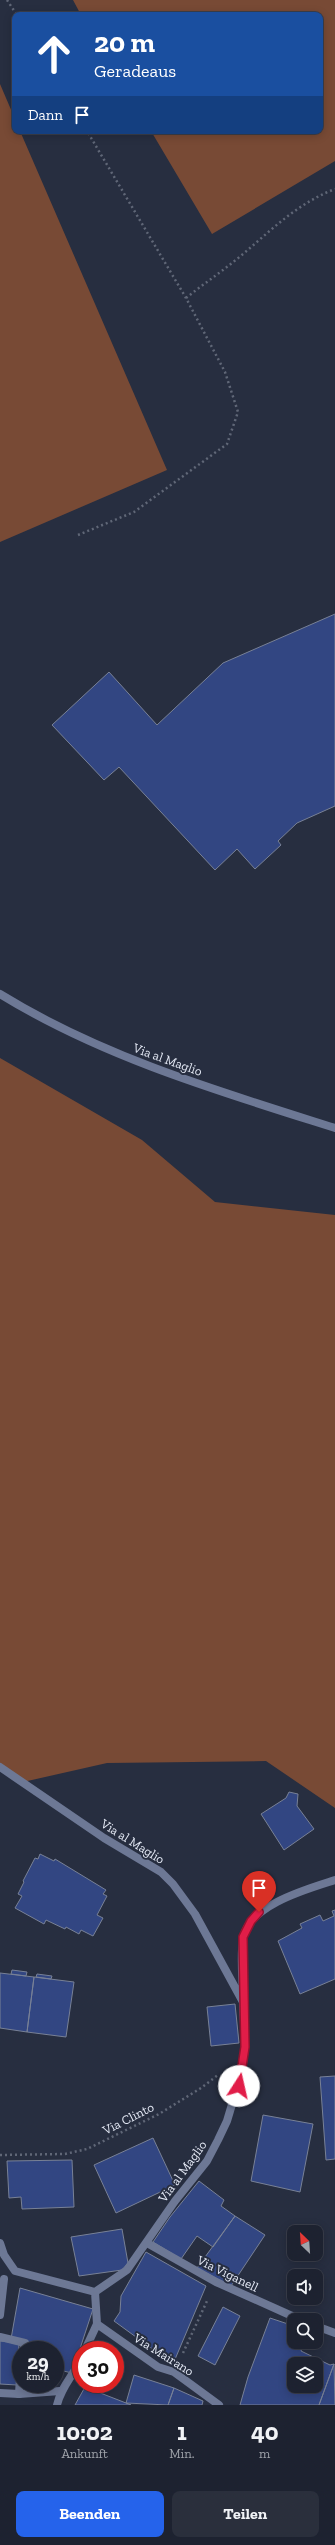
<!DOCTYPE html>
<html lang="de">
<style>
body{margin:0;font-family:"Zilla Slab",serif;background:#2a2f3c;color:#f1f3f6;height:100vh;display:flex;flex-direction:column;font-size:15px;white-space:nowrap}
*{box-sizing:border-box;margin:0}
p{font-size:13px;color:#a0a4ab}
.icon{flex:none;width:22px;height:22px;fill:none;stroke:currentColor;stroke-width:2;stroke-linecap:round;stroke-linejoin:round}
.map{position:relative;height:2405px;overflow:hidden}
.panel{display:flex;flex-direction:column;background:#1d2230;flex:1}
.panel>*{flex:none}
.top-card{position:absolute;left:12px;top:12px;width:311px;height:122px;border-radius:8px;box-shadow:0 2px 10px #0003,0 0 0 1px #3b3f4c;background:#1a4fa0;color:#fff;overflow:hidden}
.needle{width:26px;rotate:335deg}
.buttons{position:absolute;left:287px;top:2225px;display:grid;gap:8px}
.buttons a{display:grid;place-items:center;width:36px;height:36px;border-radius:8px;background:#1d2230;box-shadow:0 2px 10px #0003,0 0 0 1px #3b3f4c;font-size:20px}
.speed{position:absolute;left:12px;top:2341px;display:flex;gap:8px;font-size:20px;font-weight:700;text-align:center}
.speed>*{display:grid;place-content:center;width:52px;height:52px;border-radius:50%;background:#1d2230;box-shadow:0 2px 10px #0003,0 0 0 1px #3b3f4c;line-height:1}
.speed small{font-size:10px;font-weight:400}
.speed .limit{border:6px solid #d22;background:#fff;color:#111}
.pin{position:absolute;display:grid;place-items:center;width:34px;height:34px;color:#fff;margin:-41px -17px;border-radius:50% 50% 50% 0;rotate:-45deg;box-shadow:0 0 4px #0007}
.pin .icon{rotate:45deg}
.me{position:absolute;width:44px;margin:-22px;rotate:10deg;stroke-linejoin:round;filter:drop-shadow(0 0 3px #0008)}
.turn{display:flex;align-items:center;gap:14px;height:84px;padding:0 16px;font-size:18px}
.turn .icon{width:52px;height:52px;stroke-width:2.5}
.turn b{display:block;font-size:28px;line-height:34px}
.then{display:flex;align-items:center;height:38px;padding:0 16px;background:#0003;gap:8px;font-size:15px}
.eta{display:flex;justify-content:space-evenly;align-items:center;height:68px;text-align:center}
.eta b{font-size:24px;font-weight:800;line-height:28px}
.cta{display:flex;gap:8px;margin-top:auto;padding:8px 16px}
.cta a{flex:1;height:46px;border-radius:8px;background:#2563eb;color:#fff;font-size:16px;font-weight:800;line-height:46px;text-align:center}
.cta a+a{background:#2a2f3c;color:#f1f3f6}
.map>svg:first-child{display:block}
.green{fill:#784a35}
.building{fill:#324682;stroke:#788196;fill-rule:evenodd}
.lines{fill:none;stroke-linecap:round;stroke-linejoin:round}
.path{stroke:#606777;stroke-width:2.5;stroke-dasharray:2 3;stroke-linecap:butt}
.service{stroke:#6d7895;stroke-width:8}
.pedestrian{stroke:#6d7895;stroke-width:8}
.minor{stroke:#6d7895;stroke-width:8}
.route-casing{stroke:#92132f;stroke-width:10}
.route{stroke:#e11d48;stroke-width:7}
.labels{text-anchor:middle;stroke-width:4;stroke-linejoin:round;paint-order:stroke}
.street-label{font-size:13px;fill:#e4e9f5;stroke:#272e40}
</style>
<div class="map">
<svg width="335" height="2405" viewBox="0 0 335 2405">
<rect width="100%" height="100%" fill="#272e40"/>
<path class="green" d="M73,0H335V161L212,234L151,131H320V15H81Z
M0,84L15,119V131H20L167,470L0,542Z
M0,1058L142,1140L215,1202L335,1215V1808L266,1761L107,1763L23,1782L0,1767Z"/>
<path class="building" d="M335,614V806L297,823L278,841L281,845L255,869L237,849L215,870L119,767L104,780L52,725L109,672L157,725L223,663Z
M289,1792L298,1794L297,1806L314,1829L284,1850L261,1814L286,1798Z
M40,1854L54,1861L55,1859L106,1890L103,1894L107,1896L97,1915L103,1918L93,1936L81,1930L79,1934L66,1927L65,1929L46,1920L44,1924L15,1908L22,1896L18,1894L24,1882L23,1881L35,1858L38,1859Z
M335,1910V1979L300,1994L278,1941L302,1928L300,1924L320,1915L323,1921L334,1916L332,1911Z
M12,1970L27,1972L26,1976L11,1974Z
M0,1973L34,1977L27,2032L0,2028Z
M37,1974L52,1976L51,1979L36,1977Z
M34,1977L74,1982L66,2037L27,2032Z
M235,2004L239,2043L211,2046L207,2007Z
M335,2076V2159L326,2160L320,2077Z
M263,2115L313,2124L300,2192L251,2181Z
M153,2138L175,2185L116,2213L94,2165Z
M72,2160L74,2207L22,2209L21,2197L9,2198L7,2161Z
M199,2181L224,2200L221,2206L235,2216L213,2247L197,2236L181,2259L153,2242L170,2217Z
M235,2216L265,2235L231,2286L197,2268Z
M122,2229L128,2263L122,2270L79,2276L71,2237Z
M146,2252L206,2286L173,2364L114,2321L120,2312L121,2296Z
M20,2288L93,2309L72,2373L55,2369V2350H26L11,2339Z
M223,2307L240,2316L215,2365L198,2356Z
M270,2318L294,2326V2342H304L301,2351L330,2365L334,2364L319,2405H240L248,2377ZM294,2364H316V2386H294Z
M0,2341L19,2343L17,2385L0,2384Z
M334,2364L335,2405H319Z
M134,2375L174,2388L168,2405L126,2403Z
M85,2387L126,2403L131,2405H75Z
M174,2388L203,2401L202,2405H168Z"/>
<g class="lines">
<path class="path" d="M7,0L17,15
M186,298C201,286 217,275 232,263C266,236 293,205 335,189
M78,535L134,512L227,444L238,412L225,372L186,298L87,131
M0,2155L65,2154L87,2149L159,2114L201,2088L218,2075
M183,2353L207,2301"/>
<path class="service" d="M0,994C102,1057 221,1092 335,1128
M147,2243L216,2282L301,2320
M0,2315L4,2279
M316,2326L335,2333
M0,2337L25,2343L23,2350
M19,2394L21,2359"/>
<path class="pedestrian" d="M0,2393L19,2394L60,2391"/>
<path class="minor" d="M0,1767L104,1838L161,1872L173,1884L195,1914L243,2002L245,2047L242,2071L227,2121L218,2140L207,2161L175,2201L127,2270L95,2292
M243,2000C243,1980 240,1958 243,1938C249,1905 307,1889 335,1880
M0,2243L4,2255L15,2271L95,2292
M97,2324L158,2367L174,2372L219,2405
M85,2350L97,2324L95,2292
M57,2405C61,2387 73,2376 81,2359"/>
</g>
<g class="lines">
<g class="route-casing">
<path id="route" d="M239,2086L245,2047L243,1937L251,1921L259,1912"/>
</g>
<use href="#route" class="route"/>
</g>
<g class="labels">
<g class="street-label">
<text transform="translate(168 1059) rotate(20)" y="5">Via al Maglio</text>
<text transform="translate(133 1841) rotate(32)" y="5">Via al Maglio</text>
<text transform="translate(128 2118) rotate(-27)" y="5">Via Clinto</text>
<text transform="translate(182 2171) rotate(-54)" y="5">Via al Maglio</text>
<text transform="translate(228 2273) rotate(26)" y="5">Via Viganell</text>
<text transform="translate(164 2354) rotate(32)" y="5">Via Mairano</text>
</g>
</g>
</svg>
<div class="buttons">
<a><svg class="needle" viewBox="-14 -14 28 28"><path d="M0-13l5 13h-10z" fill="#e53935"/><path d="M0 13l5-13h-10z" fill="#a0a4ab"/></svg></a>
<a><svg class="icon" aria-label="sound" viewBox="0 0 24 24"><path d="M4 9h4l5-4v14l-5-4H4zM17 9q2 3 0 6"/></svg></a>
<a><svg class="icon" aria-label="search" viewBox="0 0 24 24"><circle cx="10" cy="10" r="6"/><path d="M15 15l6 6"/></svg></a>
<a><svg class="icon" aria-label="layers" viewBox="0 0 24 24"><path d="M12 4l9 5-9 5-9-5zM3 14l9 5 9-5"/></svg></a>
</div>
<div class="speed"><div>29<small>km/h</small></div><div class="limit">30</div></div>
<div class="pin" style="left:259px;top:1912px;background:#d93025"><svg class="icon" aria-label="arrive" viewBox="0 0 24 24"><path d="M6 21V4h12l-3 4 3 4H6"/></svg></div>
<svg class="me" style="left:239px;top:2086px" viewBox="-20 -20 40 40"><circle r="19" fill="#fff"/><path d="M0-13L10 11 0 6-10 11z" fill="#e11d48"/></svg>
<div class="top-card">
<div class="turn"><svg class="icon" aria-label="ahead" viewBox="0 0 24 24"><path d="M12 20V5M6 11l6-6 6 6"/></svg><div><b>20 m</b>Geradeaus</div></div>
<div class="then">Dann<svg class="icon" aria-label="arrive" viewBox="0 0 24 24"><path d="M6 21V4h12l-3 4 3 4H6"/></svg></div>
</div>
</div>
<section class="panel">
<div class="eta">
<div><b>10:02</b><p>Ankunft</p></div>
<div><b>1</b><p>Min.</p></div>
<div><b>40</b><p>m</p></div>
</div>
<div class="cta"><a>Beenden</a><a>Teilen</a></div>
</section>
